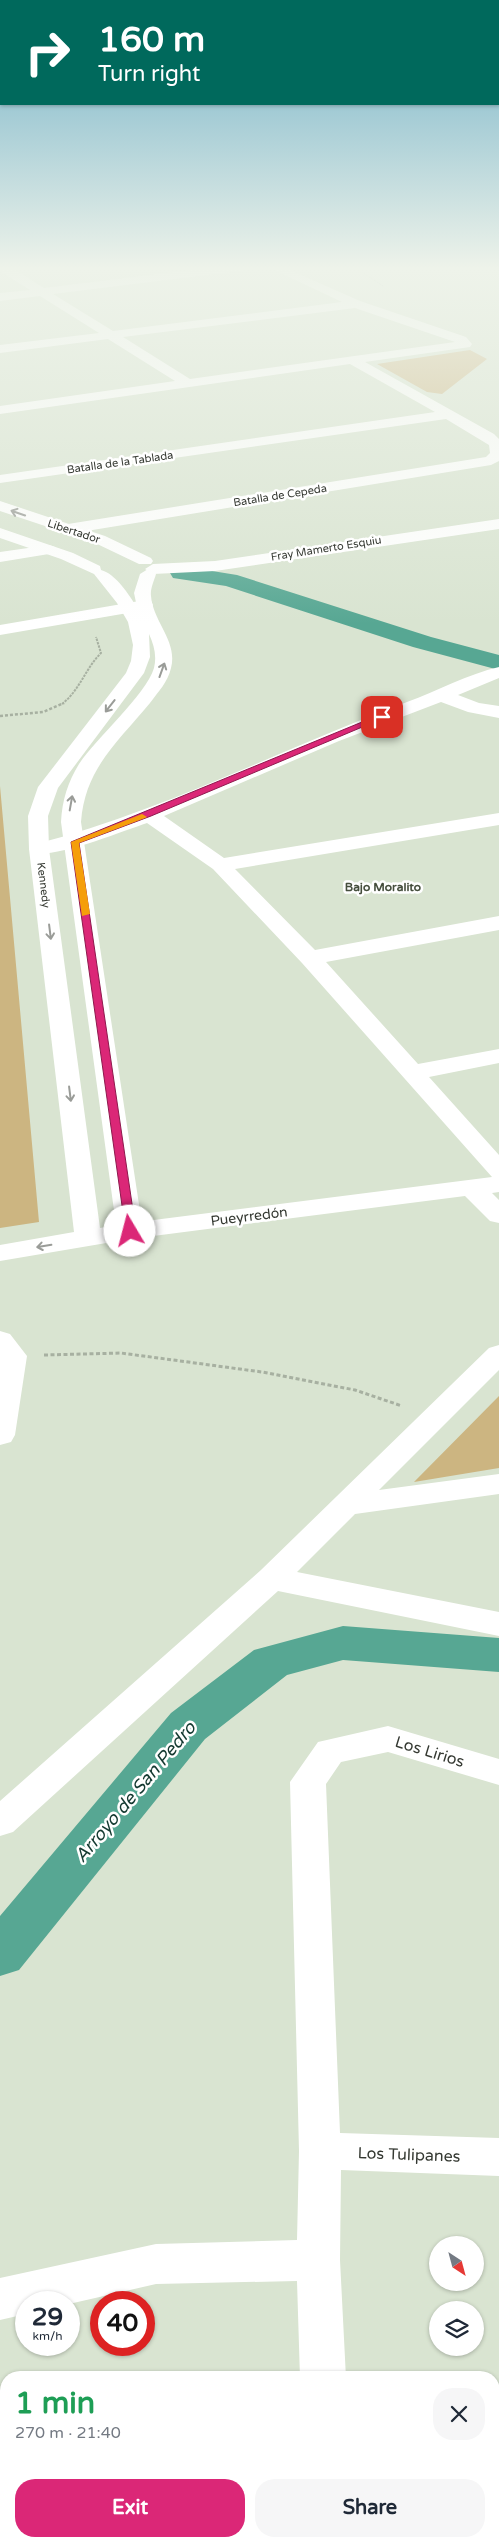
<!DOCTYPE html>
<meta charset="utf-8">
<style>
body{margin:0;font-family:"Varela Round",sans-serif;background:#f6f6f7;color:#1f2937;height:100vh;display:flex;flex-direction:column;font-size:19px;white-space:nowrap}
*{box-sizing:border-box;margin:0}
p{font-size:16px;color:#747a83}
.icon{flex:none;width:28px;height:28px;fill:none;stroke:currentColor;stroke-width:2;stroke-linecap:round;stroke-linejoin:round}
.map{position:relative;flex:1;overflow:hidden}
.panel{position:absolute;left:0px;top:2371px;width:500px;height:176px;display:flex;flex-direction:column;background:#fff;border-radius:20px 20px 0 0;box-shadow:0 1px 4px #0004}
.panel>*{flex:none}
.top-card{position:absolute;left:0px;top:0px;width:500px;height:105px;box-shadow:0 1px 4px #0004;background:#00695c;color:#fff;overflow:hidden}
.needle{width:32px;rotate:144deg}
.controls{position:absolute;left:429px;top:2236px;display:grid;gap:10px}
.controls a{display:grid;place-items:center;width:55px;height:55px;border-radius:50%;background:#fff;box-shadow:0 1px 4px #0004;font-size:25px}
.speed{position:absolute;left:15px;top:2291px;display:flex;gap:10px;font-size:25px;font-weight:700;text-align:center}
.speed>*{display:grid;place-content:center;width:65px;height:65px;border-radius:50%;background:#fff;box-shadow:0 1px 4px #0004;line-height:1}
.speed small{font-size:12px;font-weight:400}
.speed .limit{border:8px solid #d22;background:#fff;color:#111}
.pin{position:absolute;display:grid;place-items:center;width:42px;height:42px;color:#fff;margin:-21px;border-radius:10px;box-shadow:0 2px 8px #0006}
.me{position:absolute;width:55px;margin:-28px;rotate:352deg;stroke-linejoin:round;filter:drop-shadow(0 0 4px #0008)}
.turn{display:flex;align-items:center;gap:18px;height:105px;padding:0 15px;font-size:22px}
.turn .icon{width:65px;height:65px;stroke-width:2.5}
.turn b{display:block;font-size:35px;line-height:42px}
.round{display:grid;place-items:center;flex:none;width:52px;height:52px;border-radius:20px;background:#f6f6f7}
.summary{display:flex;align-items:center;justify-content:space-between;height:85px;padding:0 15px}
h1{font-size:30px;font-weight:700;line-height:38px;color:#1e9e55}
.button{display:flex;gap:10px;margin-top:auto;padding:10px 15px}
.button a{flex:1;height:58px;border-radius:20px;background:#db2777;color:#fff;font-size:20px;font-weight:700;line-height:58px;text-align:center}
.button a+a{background:#f6f6f7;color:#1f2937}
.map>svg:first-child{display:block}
.green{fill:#ccb581}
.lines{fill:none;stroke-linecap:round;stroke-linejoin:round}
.canal{fill:#57a793;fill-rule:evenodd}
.path-far3{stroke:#a7b0a1;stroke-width:1;stroke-dasharray:2 1;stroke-linecap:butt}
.path-far2{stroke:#a7b0a1;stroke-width:2;stroke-dasharray:2.5 1;stroke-linecap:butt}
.path-far1{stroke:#a7b0a1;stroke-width:2.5;stroke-dasharray:3 2;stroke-linecap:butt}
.path{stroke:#a7b0a1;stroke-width:3;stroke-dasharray:4 2.5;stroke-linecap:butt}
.minor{fill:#fff;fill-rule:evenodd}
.tertiary{fill:#fff;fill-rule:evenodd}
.oneway{stroke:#9a9c98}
.route{fill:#db2777;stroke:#8e194d}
.slow{fill:#f59e0b}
.labels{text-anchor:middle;stroke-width:5;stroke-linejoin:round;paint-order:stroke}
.far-street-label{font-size:11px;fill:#353932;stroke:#fff}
.far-neighbourhood-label{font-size:12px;font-weight:bold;fill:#454e3d;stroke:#fff}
.street-label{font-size:14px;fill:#353932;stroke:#fff}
.near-street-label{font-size:16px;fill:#353932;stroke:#fff}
.near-water-label{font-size:18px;font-style:italic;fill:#133930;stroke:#fff}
</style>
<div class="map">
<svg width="499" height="2547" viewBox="0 0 499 2547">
<rect width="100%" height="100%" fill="#d9e4d1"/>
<path class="green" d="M470,350L487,359L442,394L427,392L377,364Z
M0,786L39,1222L0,1228Z
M499,1396V1468L414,1482Z"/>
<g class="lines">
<path class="canal" d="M181,566L237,575L431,637L499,655V670L413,647L226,586L173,578L170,573L173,568Z
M343,1626L499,1638V1672L343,1660L287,1675L205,1739L19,1970L0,1976V1916L171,1713L254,1650Z"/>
<path class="path-far3" d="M354,267L383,286"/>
<path class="path-far2" d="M62,704C80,690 85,669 101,653L96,637"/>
<path class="path-far1" d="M0,716L43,712L64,703"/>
<path class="path" d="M44,1355L121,1353L262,1372L355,1390L402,1406"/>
<path class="minor" d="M0,267H11L44,288L215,267H252L247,270L53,294L113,331L342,302L268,267H283L360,301L466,337L472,344L470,347L365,362L494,434L499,439V461L491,465L68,534L63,532L60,529L63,526L68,524L486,457L490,453L489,445L446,419L0,483V475L435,412L350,364L0,414V406L175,381L108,339L0,353V345L99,333L40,296L0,301V293L30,290L0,271ZM355,308L455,342L190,379L123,337Z
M499,519V529L215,571L153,574L145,569L153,564L215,561Z
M49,545L55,547L57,550L55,553L0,562V552Z
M145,600L151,601L153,605L151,609L0,635V625Z
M499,667V678L458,695L479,703L499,706V718L468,712L441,702L339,741L164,816L224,858L499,813V825L235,869L315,950L499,916V930L326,962L418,1064L499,1049V1063L429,1077L499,1155V1192L492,1193L499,1200V1223L490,1221L465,1196L130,1239L121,1237L117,1231L121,1225L130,1223L492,1177L302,963L213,869L147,823C123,831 54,859 32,853L29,849L32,845C162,812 281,749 407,702C437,691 468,674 499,667Z
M0,1331L10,1334L27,1356L15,1435L11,1442L0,1445Z
M499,1345V1370L379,1490L499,1474V1494L355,1514L297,1572L499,1612V1636L278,1591L13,1832L0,1836V1801L261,1570L489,1348Z
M388,1726L499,1759V1785L388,1752L341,1762L326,1784L340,2133L499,2138V2176L341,2170L340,2260L346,2378H300L297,2281L156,2284L69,2304L26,2302V2314L0,2320V2278L156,2244L297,2240L299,2151L290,1782L318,1742Z
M305,2541H353L354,2547H306Z"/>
<path class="tertiary" d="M0,501L105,536L151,558L153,561L151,564H139L93,542L0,511Z
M0,528L73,553L100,566L101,570C116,574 129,595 137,607L134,593L140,574L148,569L154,571L156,574C154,581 150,589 151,596C153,622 178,641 171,668C168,682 158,692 150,703C118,742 85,768 81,822L143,1231L139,1237L130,1239L0,1261V1245L74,1232L29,849L28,816L38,787L126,673L131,661L133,645L128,622L117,603L94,574L61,559L0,538ZM149,634C154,645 157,656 154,668C146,695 97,737 79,764C68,782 62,800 61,822L116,1225L100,1228L49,849L48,816L58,788L144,673L150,657Z"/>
</g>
<defs><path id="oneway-shaft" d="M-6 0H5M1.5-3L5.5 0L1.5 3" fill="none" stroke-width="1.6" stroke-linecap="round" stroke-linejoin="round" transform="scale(1.25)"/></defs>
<g class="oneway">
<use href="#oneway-shaft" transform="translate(18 513) rotate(-161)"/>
<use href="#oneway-shaft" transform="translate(162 670) rotate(-70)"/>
<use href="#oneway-shaft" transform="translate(110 706) rotate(128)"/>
<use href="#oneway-shaft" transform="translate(71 803) rotate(-80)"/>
<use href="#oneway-shaft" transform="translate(50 932) rotate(83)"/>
<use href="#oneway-shaft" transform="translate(70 1094) rotate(83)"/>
<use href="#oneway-shaft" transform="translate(44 1246) rotate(171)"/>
</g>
<linearGradient id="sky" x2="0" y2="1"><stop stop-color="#6eafc6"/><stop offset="0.43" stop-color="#eef3ea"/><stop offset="1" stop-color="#eef3ea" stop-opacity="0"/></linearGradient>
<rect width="499" height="624" fill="url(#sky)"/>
<path class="route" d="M379,715L386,717L151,816L79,843L136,1231L134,1234H126L71,842Z"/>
<path class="slow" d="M142,814L147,817L145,818L79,843L90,914L82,916L71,842Z"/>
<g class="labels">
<g class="far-street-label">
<text transform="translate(120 462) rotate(-8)" y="4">Batalla de la Tablada</text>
<text transform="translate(280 495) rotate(-9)" y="4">Batalla de Cepeda</text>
<text transform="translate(74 531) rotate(18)" y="4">Libertador</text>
<text transform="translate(326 548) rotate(-9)" y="4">Fray Mamerto Esquiu</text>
<text transform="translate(44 885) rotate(83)" y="4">Kennedy</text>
</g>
<g class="far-neighbourhood-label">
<text x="383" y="891">Bajo Moralito</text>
</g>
<g class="street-label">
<text transform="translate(249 1216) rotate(-7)" y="5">Pueyrredón</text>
</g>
<g class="near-street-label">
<text transform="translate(430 1751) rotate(17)" y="6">Los Lirios</text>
<text transform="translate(409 2154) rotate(2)" y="6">Los Tulipanes</text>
</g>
<g class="near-water-label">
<text transform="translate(135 1792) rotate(-50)" y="6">Arroyo de San Pedro</text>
</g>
</g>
</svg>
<div class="controls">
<a><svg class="needle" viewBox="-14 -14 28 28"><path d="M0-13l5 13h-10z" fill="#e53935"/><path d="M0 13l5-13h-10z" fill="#747a83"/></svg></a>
<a><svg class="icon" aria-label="layers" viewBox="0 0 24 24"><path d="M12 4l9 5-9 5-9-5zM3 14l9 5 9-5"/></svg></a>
</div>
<div class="speed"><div>29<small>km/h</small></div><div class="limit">40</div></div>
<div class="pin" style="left:382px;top:717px;background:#d93025"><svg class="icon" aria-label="arrive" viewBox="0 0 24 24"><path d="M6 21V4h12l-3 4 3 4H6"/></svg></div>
<svg class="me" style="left:130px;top:1231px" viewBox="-20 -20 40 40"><circle r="19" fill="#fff"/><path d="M0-13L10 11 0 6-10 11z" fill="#db2777"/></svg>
<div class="top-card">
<div class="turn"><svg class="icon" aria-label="right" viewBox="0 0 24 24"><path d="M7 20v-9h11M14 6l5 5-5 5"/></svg><div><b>160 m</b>Turn right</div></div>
</div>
<section class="panel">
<div class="summary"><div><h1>1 min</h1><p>270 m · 21:40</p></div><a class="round"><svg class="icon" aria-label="close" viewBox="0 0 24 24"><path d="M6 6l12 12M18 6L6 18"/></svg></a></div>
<div class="button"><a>Exit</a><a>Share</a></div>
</section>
</div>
